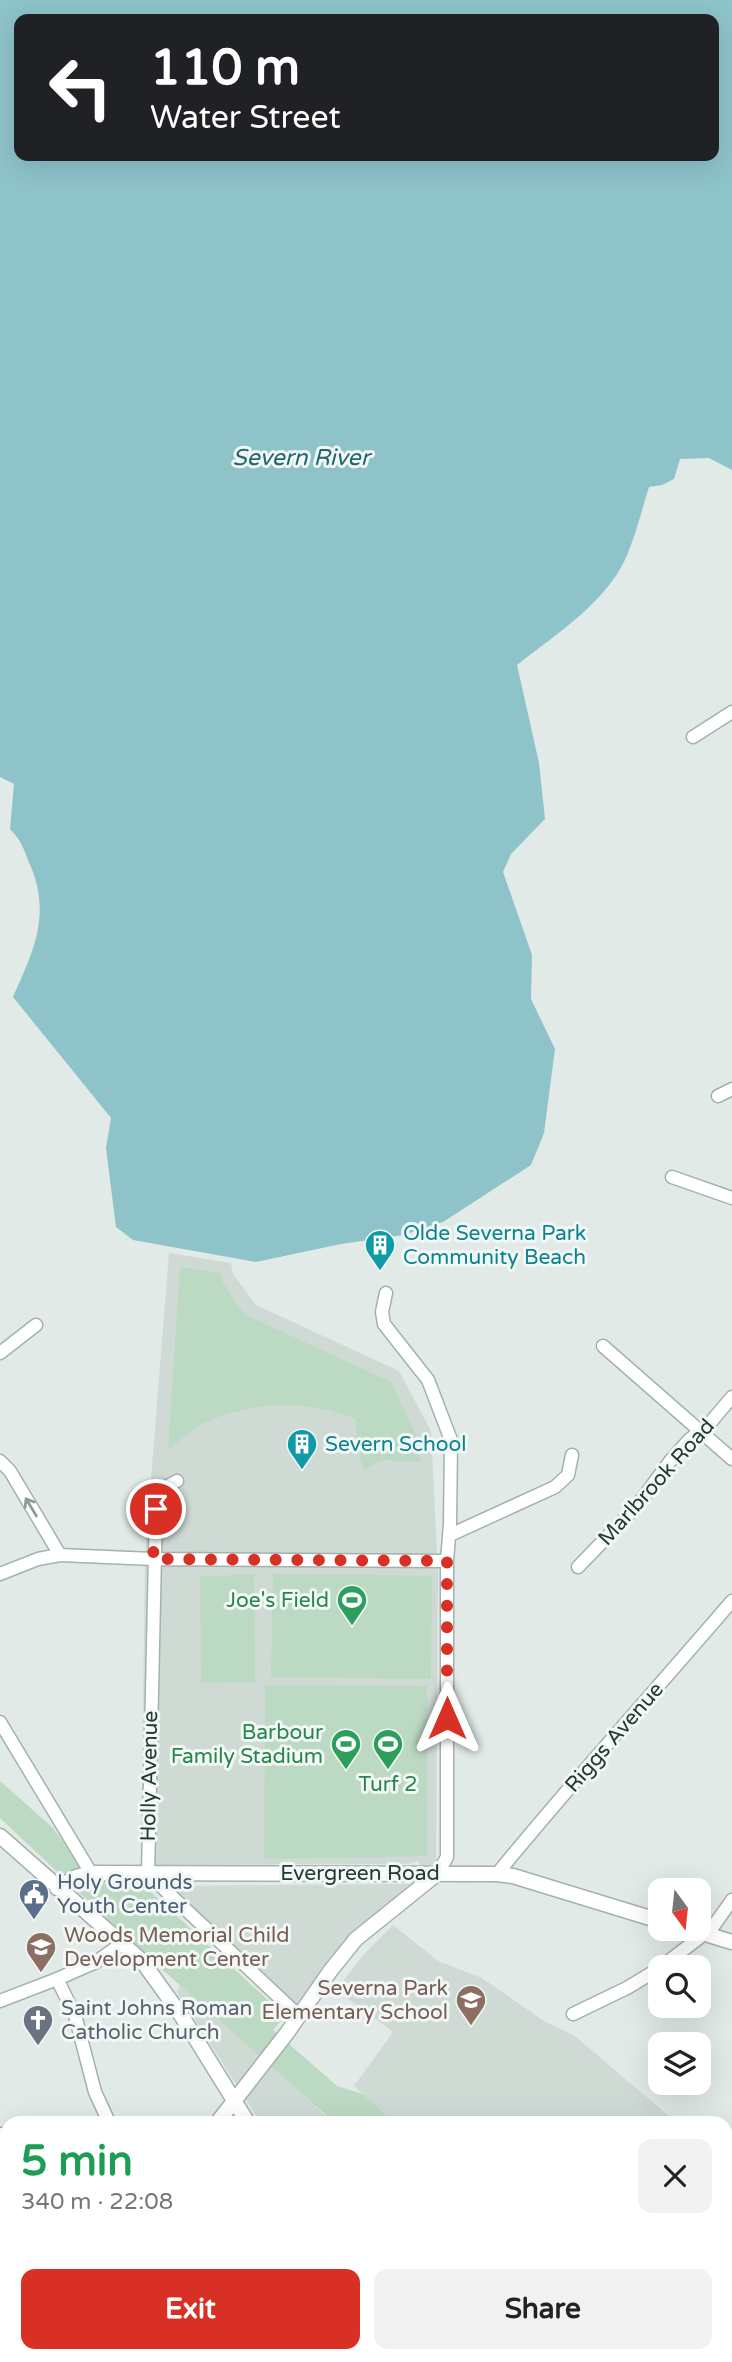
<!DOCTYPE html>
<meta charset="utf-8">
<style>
body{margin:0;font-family:"Varela Round",sans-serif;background:#f2f2f2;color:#222;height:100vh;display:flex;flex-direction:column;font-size:26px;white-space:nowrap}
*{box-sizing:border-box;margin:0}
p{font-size:23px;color:#767676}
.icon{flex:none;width:38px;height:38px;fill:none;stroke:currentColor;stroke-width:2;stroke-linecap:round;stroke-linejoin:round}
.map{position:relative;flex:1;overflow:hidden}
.details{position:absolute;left:0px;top:2116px;width:733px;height:247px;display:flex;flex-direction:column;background:#fff;border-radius:21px 21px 0 0;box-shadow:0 7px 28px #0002}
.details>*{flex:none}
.banner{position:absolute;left:14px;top:14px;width:705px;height:147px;border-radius:14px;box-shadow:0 7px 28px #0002;background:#202124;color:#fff;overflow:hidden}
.needle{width:46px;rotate:165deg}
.tools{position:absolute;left:648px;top:1878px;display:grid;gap:14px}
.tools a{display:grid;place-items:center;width:63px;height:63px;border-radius:14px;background:#fff;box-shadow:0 7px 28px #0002;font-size:35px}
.pin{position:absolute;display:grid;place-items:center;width:60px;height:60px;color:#fff;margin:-30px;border:4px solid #fff;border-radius:50%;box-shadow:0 2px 7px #0007}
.me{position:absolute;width:77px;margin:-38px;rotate:0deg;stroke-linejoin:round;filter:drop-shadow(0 0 5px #0008)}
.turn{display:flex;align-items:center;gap:24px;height:147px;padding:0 21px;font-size:32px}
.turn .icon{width:91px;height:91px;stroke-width:2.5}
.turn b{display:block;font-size:49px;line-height:60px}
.round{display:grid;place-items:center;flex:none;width:74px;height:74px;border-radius:14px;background:#f2f2f2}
.summary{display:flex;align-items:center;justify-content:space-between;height:119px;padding:0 21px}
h1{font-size:42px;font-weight:700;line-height:52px;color:#1e9e55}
.action{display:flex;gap:14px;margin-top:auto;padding:14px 21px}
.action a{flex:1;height:80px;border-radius:14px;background:#d93025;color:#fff;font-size:28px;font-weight:700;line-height:80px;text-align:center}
.action a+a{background:#f2f2f2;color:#222}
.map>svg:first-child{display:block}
.built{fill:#cfdad5}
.green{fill:#bcd9c3}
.water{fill:#8ec3ca;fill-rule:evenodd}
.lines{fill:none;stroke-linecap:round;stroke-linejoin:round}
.minor-casing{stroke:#a4b1ac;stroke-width:15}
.tertiary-casing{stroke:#a4b1ac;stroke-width:17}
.minor{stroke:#fff;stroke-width:12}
.tertiary{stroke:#fff;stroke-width:14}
.oneway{stroke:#919c98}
.route{stroke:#d93025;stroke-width:12;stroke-dasharray:0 21.6}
.labels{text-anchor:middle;stroke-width:6;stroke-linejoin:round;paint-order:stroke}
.culture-label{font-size:21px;fill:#0d838f;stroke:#f1f7f4;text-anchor:start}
.street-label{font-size:21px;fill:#233932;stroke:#f1f7f4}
.leisure-label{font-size:21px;fill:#27864d;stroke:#f1f7f4;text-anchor:end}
.service-label{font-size:21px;fill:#4e5e75;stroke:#f1f7f4;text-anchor:start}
.education-label{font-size:21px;fill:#785e54;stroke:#f1f7f4;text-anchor:start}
.worship-label{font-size:21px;fill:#5b616d;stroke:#f1f7f4;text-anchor:start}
.water-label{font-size:23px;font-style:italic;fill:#23656f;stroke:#f1f7f4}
</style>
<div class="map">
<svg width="732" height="2362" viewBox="0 0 732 2362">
<rect width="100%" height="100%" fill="#e1eae6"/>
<path class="built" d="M169,1253L231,1263L233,1274L256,1305L399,1371L431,1431L438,1572L436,1862L431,1865L420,1866L418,1861L408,1864L141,1865L145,1554Z
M411,1884L295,2008L167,1886Z
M393,1925L438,1961L482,1978L544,2021L575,2036L677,2123H395L354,2086L393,2032L336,1990L364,1954Z
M182,1979L333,2123H261L177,1992Z
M115,2356H433L426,2362H114Z
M463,2356H515L519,2362H455Z"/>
<path class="green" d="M180,1267L220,1273L223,1283L244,1314L391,1382L416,1435L420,1462L381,1460L364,1470L357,1443L356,1419C310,1400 254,1401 208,1421C194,1428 181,1440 168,1450Z
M273,1574L432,1576L431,1679L271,1677Z
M254,1575L255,1682L201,1683L200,1576Z
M265,1685L427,1686V1856L264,1859Z
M0,1781L53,1828L76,1860L112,1882H140L285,2016L273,2030L337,2086L363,2094L395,2123H335L146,1955L0,1818Z
M587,2356H651L659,2362H594Z"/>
<path class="water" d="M0,0H732V470L709,458L680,459L674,479L662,485L649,487C641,512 632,552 617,574C593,611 551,638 517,665L539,763L545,819L511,854L503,872L532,955L531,999L555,1049L544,1133L531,1165L443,1222L403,1235L341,1244L256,1262L133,1240L116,1227L106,1148L111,1118L13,997C33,952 51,916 31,867C24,851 23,842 10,829L14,784L0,777ZM19,19H714V156H19Z"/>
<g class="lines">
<g class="minor-casing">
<path id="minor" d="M693,737L732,712
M718,1096L732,1089
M672,1177L732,1198
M386,1293L382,1312L384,1324L428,1380L451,1440L450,1524L447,1561V1857L438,1873
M603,1346L732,1459
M0,1353L36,1325
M0,1461L10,1471L60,1555
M177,1481L162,1489L156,1509L148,1874L299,2016
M450,1535L555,1487L568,1475L572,1455
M578,1567L636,1507L671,1460L689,1440L710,1423L732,1397
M0,1574L38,1559L60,1555L153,1559L447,1561
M0,1722L91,1873
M497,1874C573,1781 654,1692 732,1601
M661,1967L712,1928L732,1900
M0,2001L57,1979
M573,2014L627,1988L660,1968
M111,2123L108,2120L95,2092L75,2015L57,1979L96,1962L123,1943
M0,2134L7,2135
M726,2222L732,2213
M726,2292L732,2297"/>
</g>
<g class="tertiary-casing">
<path id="tertiary" d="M0,1836L142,1961L181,2015L248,2123
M57,1888L76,1877L91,1873L497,1874L513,1876L660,1921
M686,1928L732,1942
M217,2123L287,2033L331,1970L356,1939L438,1873
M534,2356L537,2362
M52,2362L56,2356"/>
</g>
<use href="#minor" class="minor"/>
<use href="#tertiary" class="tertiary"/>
</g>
<defs><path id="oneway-shaft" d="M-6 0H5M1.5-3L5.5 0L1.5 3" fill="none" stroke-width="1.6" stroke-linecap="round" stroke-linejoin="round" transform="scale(1.75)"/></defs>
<use class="oneway" href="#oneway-shaft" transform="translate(31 1507) rotate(-121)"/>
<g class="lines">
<path class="route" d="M156,1509L153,1559L447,1561V1718"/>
</g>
<defs>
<g id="building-pin" transform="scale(1.575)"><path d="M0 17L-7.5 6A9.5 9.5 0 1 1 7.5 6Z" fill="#0f9aa8" stroke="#f1f7f4"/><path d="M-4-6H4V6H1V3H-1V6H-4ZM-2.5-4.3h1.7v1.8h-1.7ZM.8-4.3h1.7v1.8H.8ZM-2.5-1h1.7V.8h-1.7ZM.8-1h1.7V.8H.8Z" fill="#fff"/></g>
<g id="stadium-pin" transform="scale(1.575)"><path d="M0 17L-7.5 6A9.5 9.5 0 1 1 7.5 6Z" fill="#2e9e5b" stroke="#f1f7f4"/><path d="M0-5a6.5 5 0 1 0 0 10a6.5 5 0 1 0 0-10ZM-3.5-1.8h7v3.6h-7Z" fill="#fff"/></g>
<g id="civic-pin" transform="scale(1.575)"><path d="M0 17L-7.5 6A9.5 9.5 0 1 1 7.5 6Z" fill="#5c6f8a" stroke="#f1f7f4"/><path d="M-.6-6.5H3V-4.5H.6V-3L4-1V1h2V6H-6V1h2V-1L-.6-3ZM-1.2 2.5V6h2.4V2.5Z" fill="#fff"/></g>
<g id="school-pin" transform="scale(1.575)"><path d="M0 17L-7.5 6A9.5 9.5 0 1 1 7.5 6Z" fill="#8d6e63" stroke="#f1f7f4"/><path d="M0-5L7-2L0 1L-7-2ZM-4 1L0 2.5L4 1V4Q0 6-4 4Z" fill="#fff"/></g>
<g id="church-pin" transform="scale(1.575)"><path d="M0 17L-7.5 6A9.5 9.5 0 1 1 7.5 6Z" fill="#6b7280" stroke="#f1f7f4"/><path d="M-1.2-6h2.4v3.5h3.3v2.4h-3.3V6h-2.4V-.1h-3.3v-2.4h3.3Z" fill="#fff"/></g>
</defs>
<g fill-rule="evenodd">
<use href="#building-pin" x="380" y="1245"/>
<use href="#building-pin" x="302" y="1444"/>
<use href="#stadium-pin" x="352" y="1600"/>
<use href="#stadium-pin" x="346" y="1744"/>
<use href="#stadium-pin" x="388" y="1744"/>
<use href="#civic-pin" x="34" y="1894"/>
<use href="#school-pin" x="41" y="1947"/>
<use href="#school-pin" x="471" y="2000"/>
<use href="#church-pin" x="38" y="2020"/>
</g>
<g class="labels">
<g class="culture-label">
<text x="403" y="1240">Olde Severna Park<tspan x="403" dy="24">Community Beach</tspan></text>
<text x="325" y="1451">Severn School</text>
</g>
<g class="street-label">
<text transform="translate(656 1482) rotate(-48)" y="7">Marlbrook Road</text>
<text transform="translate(614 1737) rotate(-49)" y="7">Riggs Avenue</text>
<text transform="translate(149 1776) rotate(-89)" y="7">Holly Avenue</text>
<text x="360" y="1880">Evergreen Road</text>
</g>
<g class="leisure-label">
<text x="329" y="1607">Joe's Field</text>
<text x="323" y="1739">Barbour<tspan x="323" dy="24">Family Stadium</tspan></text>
<text x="388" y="1791" text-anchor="middle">Turf 2</text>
</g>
<g class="service-label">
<text x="57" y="1889">Holy Grounds<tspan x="57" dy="24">Youth Center</tspan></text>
</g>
<g class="education-label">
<text x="64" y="1942">Woods Memorial Child<tspan x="64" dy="24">Development Center</tspan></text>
<text x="448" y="1995" text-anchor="end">Severna Park<tspan x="448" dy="24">Elementary School</tspan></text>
</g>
<g class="worship-label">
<text x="61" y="2015">Saint Johns Roman<tspan x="61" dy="24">Catholic Church</tspan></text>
</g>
<g class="water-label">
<text x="301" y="465">Severn River</text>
</g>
</g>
</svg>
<div class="tools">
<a><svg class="needle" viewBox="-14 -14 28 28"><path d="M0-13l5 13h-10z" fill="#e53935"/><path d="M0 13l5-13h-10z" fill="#767676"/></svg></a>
<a><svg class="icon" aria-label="search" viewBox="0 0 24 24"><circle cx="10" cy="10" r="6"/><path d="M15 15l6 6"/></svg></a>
<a><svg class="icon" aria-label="layers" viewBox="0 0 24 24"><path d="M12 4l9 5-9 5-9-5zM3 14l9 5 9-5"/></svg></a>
</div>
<div class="pin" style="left:156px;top:1509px;background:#d93025"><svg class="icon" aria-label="arrive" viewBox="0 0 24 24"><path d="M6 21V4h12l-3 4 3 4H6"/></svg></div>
<svg class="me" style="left:447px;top:1718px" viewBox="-20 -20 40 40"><path d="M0-17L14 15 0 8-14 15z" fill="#d93025" stroke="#fff" stroke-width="4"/></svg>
<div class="banner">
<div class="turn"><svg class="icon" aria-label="left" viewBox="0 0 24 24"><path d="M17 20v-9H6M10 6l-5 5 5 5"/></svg><div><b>110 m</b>Water Street</div></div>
</div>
<section class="details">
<div class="summary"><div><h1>5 min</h1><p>340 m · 22:08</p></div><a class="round"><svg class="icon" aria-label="close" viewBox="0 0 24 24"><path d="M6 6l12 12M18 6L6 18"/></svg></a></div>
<div class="action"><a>Exit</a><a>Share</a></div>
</section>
</div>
